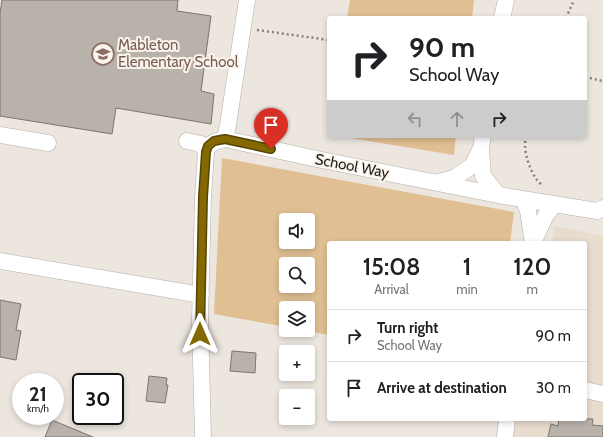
<!DOCTYPE html>
<meta charset="utf-8">
<style>
body{margin:0;font-family:Cabin,sans-serif;background:#f2f2f2;color:#202124;height:100vh;display:flex;flex-direction:column;font-size:15px;white-space:nowrap}
*{box-sizing:border-box;margin:0}
p{font-size:13px;color:#757577}
.icon{flex:none;width:22px;height:22px;fill:none;stroke:currentColor;stroke-width:2;stroke-linecap:round;stroke-linejoin:round}
.map{position:relative;flex:1;overflow:hidden}
.side{position:absolute;left:327px;top:241px;width:260px;height:180px;display:flex;flex-direction:column;background:#fff;border-radius:4px;box-shadow:0 2px 6px #0003}
.side>*{flex:none}
.guide{position:absolute;left:327px;top:16px;width:260px;height:122px;border-radius:4px;box-shadow:0 2px 6px #0003;background:#fff;color:#202124;overflow:hidden}
.tools{position:absolute;left:279px;top:213px;display:grid;gap:8px}
.tools a{display:grid;place-items:center;width:36px;height:36px;border-radius:4px;background:#fff;box-shadow:0 2px 6px #0003;font-size:20px}
.speed{position:absolute;left:12px;top:373px;display:flex;gap:8px;font-size:20px;font-weight:700;text-align:center}
.speed>*{display:grid;place-content:center;width:52px;height:52px;border-radius:50%;background:#fff;box-shadow:0 2px 6px #0003;line-height:1}
.speed small{font-size:10px;font-weight:400}
.speed .limit{border:2px solid #111;border-radius:6px;background:#fff;color:#111}
.pin{position:absolute;display:grid;place-items:center;width:34px;height:34px;color:#fff;margin:-41px -17px;border-radius:50% 50% 50% 0;rotate:-45deg;box-shadow:0 0 4px #0007}
.pin .icon{rotate:45deg}
.me{position:absolute;width:44px;margin:-22px;rotate:0deg;stroke-linejoin:round;filter:drop-shadow(0 0 3px #0008)}
.turn{display:flex;align-items:center;gap:14px;height:84px;padding:0 16px;font-size:18px}
.turn .icon{width:52px;height:52px;stroke-width:2.5}
.turn b{display:block;font-size:28px;line-height:34px}
.lanes{display:flex;align-items:center;height:38px;padding:0 16px;background:#0003;justify-content:center;gap:20px;direction:ltr}
.lanes .off{opacity:.35}
.eta{display:flex;justify-content:space-evenly;align-items:center;height:68px;text-align:center}
.eta b{font-size:24px;font-weight:600;line-height:28px}
ul{padding:0;list-style:none}
li{display:flex;align-items:center;gap:12px;height:52px;padding:0 16px;border-top:1px solid #e0e0e0}
li div{flex:1}
li b{display:block;font-size:15px}
li em{font-style:normal}
.map>svg:first-child{display:block}
.built{fill:#e7dcce}
.green{fill:#e0bf93;fill-rule:evenodd}
.building{fill:#b8b2ab;stroke:#7a756e}
.lines{fill:none;stroke-linecap:round;stroke-linejoin:round}
.minor-casing{stroke:#b3aea6;stroke-width:17}
.path{stroke:#85817c;stroke-width:2.5;stroke-dasharray:2 3;stroke-linecap:butt}
.minor{stroke:#fff;stroke-width:16}
.route-casing{stroke:#564401;stroke-width:10}
.route{stroke:#846801;stroke-width:7}
.labels{text-anchor:middle;stroke-width:4;stroke-linejoin:round;paint-order:stroke}
.education-label{font-size:15px;fill:#785e54;stroke:#faf4ec;text-anchor:start}
.street-label{font-size:15px;fill:#201e1b;stroke:#faf4ec}
</style>
<div class="map">
<svg width="603" height="437" viewBox="0 0 603 437">
<rect width="100%" height="100%" fill="#ece6df"/>
<path class="built" d="M555,226L603,236V437H504L508,419H585V243H551Z"/>
<path class="green" d="M350,0H474L472,18H347Z
M338,136H456L454,155Z
M222,158L514,212L510,243H329V335L300,330H308V308H286V327L214,314ZM286,220H308V242H286ZM286,264H308V286H286Z"/>
<path class="building" d="M2,0H178L177,11L211,16L201,91L214,94L211,124L116,108L112,134L0,116V13Z
M0,300L21,304L16,330L21,331L16,360L0,357Z
M232,351L256,353L255,373L230,371Z
M149,376L167,378L166,385H168L165,403L146,401Z
M559,419H593L592,425L603,426V437H548L551,424L558,426Z
M52,420L93,437H45Z"/>
<g class="lines">
<g class="minor-casing">
<path id="minor" d="M502,18L506,0
M0,135L48,143
M483,136L481,148L483,176L498,195L597,211L603,208
M225,139L228,125L247,0
M187,141L201,144L206,152
M438,182L454,178L472,166L481,148
M523,199L528,211L533,243
M533,243L546,215L554,205
M0,261L201,295
M585,390L603,394
M203,437L200,320L203,197L206,152C209,142 216,141 225,139L317,159L498,195
M505,437L507,419"/>
</g>
<path class="path" d="M566,18L574,0
M257,30L329,40
M585,77L603,81
M526,136C523,150 528,165 535,177C537,181 541,183 542,187"/>
<use href="#minor" class="minor"/>
</g>
<g class="lines">
<g class="route-casing">
<path id="route" d="M200,334L203,197L206,152L208,146L214,141L225,139L271,149"/>
</g>
<use href="#route" class="route"/>
</g>
<defs>
<g id="school-ring" transform="scale(1.15)"><circle r="9.5" fill="#faf4ec" stroke="#8d6e63" stroke-width="1.5"/><path d="M0-5L7-2L0 1L-7-2ZM-4 1L0 2.5L4 1V4Q0 6-4 4Z" fill="#8d6e63"/></g>
</defs>
<g fill-rule="evenodd">
<use href="#school-ring" x="103" y="54"/>
</g>
<g class="labels">
<g class="education-label">
<text x="118" y="50">Mableton<tspan x="118" dy="17">Elementary School</tspan></text>
</g>
<g class="street-label">
<text transform="translate(352 166) rotate(11)" y="5">School Way</text>
</g>
</g>
</svg>
<div class="tools">
<a><svg class="icon" aria-label="sound" viewBox="0 0 24 24"><path d="M4 9h4l5-4v14l-5-4H4zM17 9q2 3 0 6"/></svg></a>
<a><svg class="icon" aria-label="search" viewBox="0 0 24 24"><circle cx="10" cy="10" r="6"/><path d="M15 15l6 6"/></svg></a>
<a><svg class="icon" aria-label="layers" viewBox="0 0 24 24"><path d="M12 4l9 5-9 5-9-5zM3 14l9 5 9-5"/></svg></a>
<a>+</a>
<a>−</a>
</div>
<div class="speed"><div>21<small>km/h</small></div><div class="limit">30</div></div>
<div class="pin" style="left:271px;top:149px;background:#d93025"><svg class="icon" aria-label="arrive" viewBox="0 0 24 24"><path d="M6 21V4h12l-3 4 3 4H6"/></svg></div>
<svg class="me" style="left:200px;top:334px" viewBox="-20 -20 40 40"><path d="M0-17L14 15 0 8-14 15z" fill="#846801" stroke="#fff" stroke-width="4"/></svg>
<div class="guide">
<div class="turn"><svg class="icon" aria-label="right" viewBox="0 0 24 24"><path d="M7 20v-9h11M14 6l5 5-5 5"/></svg><div><b>90 m</b>School Way</div></div>
<div class="lanes"><svg class="icon off" aria-label="left" viewBox="0 0 24 24"><path d="M17 20v-9H6M10 6l-5 5 5 5"/></svg><svg class="icon off" aria-label="ahead" viewBox="0 0 24 24"><path d="M12 20V5M6 11l6-6 6 6"/></svg><svg class="icon" aria-label="right" viewBox="0 0 24 24"><path d="M7 20v-9h11M14 6l5 5-5 5"/></svg></div>
</div>
<section class="side">
<div class="eta">
<div><b>15:08</b><p>Arrival</p></div>
<div><b>1</b><p>min</p></div>
<div><b>120</b><p>m</p></div>
</div>
<ul>
<li><svg class="icon" aria-label="right" viewBox="0 0 24 24"><path d="M7 20v-9h11M14 6l5 5-5 5"/></svg><div><b>Turn right</b><p>School Way</p></div><em>90 m</em></li>
<li><svg class="icon" aria-label="arrive" viewBox="0 0 24 24"><path d="M6 21V4h12l-3 4 3 4H6"/></svg><div><b>Arrive at destination</b></div><em>30 m</em></li>
</ul>
</section>
</div>
